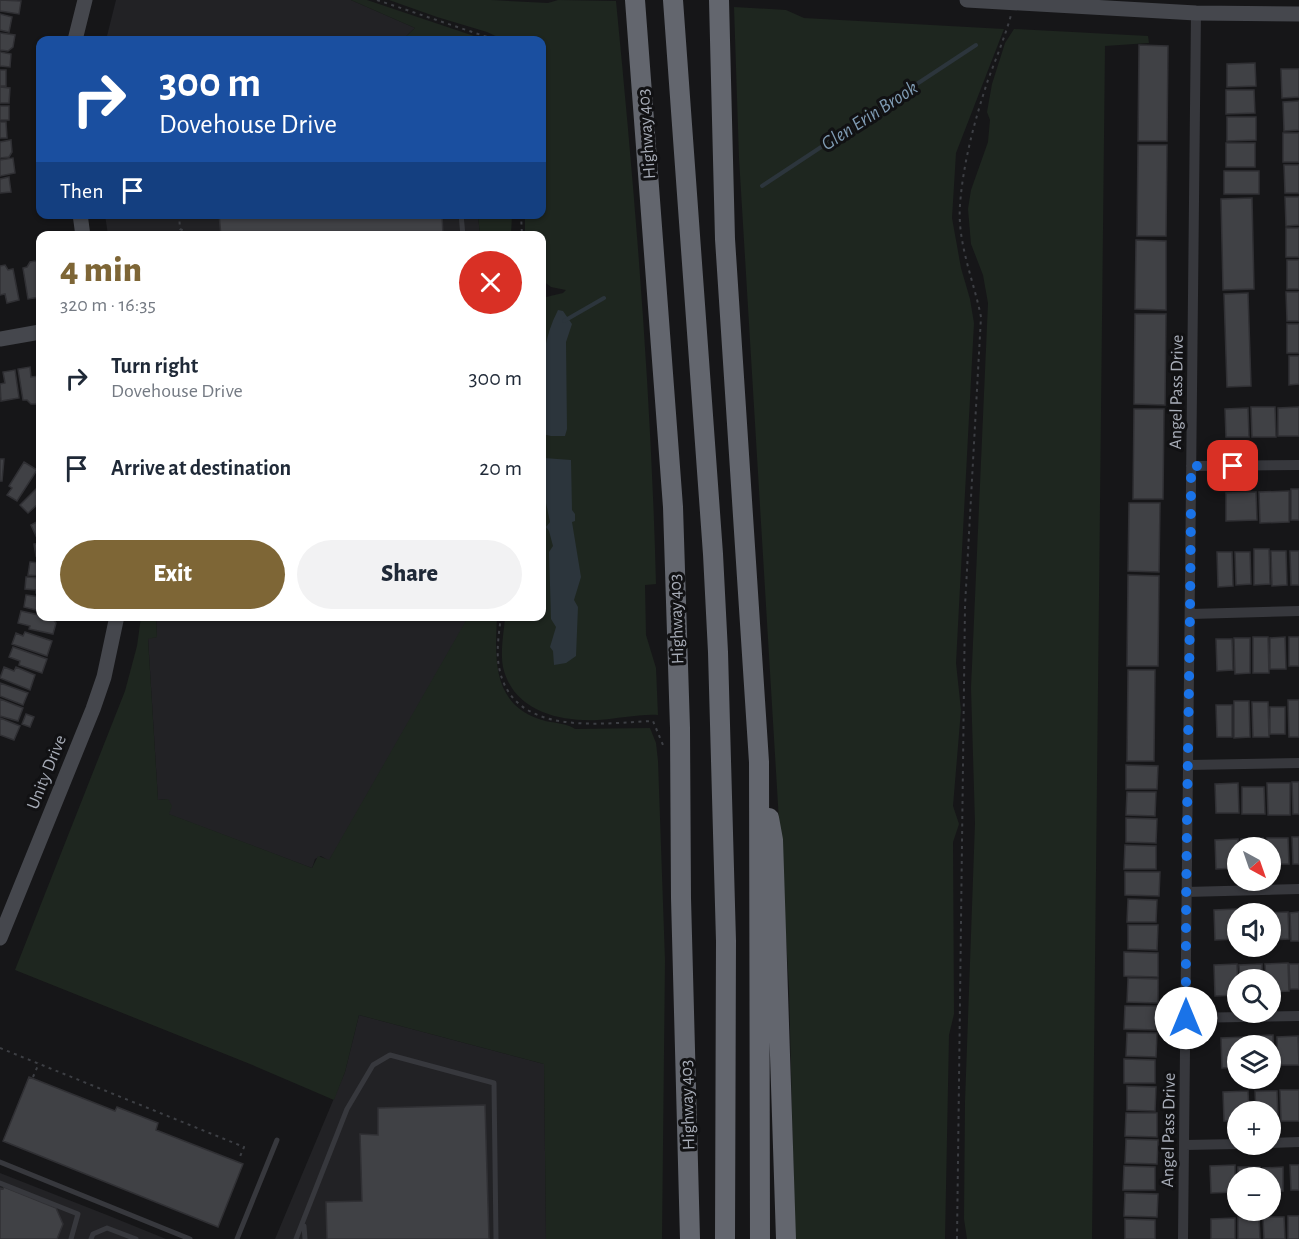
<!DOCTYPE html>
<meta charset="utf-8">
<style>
body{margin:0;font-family:"Alegreya Sans",sans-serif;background:#f2f2f3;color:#1f2937;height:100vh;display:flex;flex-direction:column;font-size:22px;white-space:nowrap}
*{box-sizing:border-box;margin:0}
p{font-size:20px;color:#747a83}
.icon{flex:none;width:33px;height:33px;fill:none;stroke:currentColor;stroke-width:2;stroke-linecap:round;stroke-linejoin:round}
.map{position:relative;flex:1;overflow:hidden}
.details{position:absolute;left:36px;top:231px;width:510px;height:390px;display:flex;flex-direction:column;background:#fff;border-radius:12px;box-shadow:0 2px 4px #0004}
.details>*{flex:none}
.banner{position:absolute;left:36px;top:36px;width:510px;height:183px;border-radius:12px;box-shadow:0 2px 4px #0004;background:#1a4fa0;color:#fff;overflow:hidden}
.needle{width:39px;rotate:140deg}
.controls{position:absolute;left:1227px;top:837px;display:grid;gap:12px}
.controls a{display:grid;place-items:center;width:54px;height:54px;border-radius:50%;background:#fff;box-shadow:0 2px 4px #0004;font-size:30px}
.pin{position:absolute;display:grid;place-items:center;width:51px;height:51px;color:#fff;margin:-26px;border-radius:12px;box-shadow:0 3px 9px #0006}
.me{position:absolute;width:66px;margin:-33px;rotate:0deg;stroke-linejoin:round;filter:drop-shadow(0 0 4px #0008)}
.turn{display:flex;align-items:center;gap:21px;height:126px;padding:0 24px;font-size:27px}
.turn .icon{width:78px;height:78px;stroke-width:2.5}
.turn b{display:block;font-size:42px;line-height:51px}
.then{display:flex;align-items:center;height:57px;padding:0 24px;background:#0003;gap:12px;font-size:22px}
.round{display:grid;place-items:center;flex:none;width:63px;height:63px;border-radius:32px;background:#f2f2f3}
.overview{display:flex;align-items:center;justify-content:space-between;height:102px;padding:0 24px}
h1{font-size:36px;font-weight:800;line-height:45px;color:#7e6636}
.button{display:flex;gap:12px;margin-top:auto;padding:12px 24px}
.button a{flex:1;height:69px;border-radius:36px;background:#7e6636;color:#fff;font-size:24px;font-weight:800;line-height:69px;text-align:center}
.button a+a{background:#f2f2f3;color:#1f2937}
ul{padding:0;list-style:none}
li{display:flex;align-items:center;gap:18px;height:90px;padding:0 24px}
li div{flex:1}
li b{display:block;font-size:22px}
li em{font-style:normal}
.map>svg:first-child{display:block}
.built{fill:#222225}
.green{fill:#1e261f}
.water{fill:#2c353c}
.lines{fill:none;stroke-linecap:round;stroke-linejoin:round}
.stream{stroke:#2c353c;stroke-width:4}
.building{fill:#404145;stroke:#303034;stroke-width:1.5}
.path{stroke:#3d3f44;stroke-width:2;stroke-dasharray:3 4.5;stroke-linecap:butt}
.lane{stroke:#37383d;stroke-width:5}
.street{stroke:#37383d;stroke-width:10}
.secondary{stroke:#45474d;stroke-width:15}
.highway{stroke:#63666e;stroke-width:20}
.route{stroke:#1a73e8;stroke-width:10;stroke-dasharray:0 18}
.labels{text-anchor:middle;stroke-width:6;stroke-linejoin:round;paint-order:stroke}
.street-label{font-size:18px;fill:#a8adb8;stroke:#111113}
.water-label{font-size:20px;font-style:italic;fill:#7f9bb3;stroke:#111113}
</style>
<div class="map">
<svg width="1299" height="1239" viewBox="0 0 1299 1239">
<rect width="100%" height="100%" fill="#161618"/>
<path class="built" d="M116,0H351L415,28L402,40H106Z
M105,215H478L480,235H108Z
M156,617L468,616L469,617L329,861L321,856L315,859L312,868L168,814V799L158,800L148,638L157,637Z
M359,1015L544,1064L546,1239H275L345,1072Z
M0,1173L107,1215L166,1239H0Z"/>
<path class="green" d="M351,0H367L486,40H402L415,28Z
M389,0H491L548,3L558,0L616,1C635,195 651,389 656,584L645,585L646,635L656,668L658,715C638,714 618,719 598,720C559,722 513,711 503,667C500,651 504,632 505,617L542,616V298L563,293L566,290L551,287L542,280V236L525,235V215L542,214V40H504L487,32L437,17Z
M734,7L786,10L804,18L1004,29L956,153L952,218L961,268L970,299L974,323L956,663L961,710L953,806L959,824L953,842L954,1014L949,1035L945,1239H795L789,987L739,158Z
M1014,29L1148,36L1149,43L1105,46L1092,1239H967L964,1219L965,1102L975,823L971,688L988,303L983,275L971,244L968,209L971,190L988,142L990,120L987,112L992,84L1005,43Z
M478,215H512L511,235H480Z
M141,617H156L157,637L148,639L158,800L168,799L172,806L169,814L312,868L318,856L329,860L468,617H497C495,658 492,703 539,719C549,723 568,723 575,729L650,728L656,743L658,761L665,960L662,1239H546L544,1064L359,1015L345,1072L334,1100L250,1064L15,970L125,691L137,646Z"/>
<path class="water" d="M558,310L563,311L572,324L566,342L567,429L565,436H551L542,434C541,392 538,348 558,310Z
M544,458L571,460L572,510L575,514V521L572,522L581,577L574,600L578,607L576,656L566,663L554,665L553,651L550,647L556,627L551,619L549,552L553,546L549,531L546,527L550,522L546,503Z"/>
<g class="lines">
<path class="stream" d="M762,186L976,45
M564,321L604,298"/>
</g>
<path class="building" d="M0,0L21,1L19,14L0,11Z
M0,14L12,17L9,32L0,30Z
M0,33L15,35L13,47L8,51L0,50Z
M1139,45L1168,46L1167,141H1138Z
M0,52L11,54L10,67L0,66Z
M1255,63L1256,86L1227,87V64Z
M1281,69H1299V97L1282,98Z
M0,70H6V86H0Z
M0,87L10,88L9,103H0Z
M1226,90H1254L1255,113L1226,114Z
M1299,101V130L1284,131L1283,102Z
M0,106H9V120H0Z
M1227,117H1256V140L1227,141Z
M0,122H6L7,138H0Z
M1283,133H1299V162H1283Z
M11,140L12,152L9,157L0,158V142Z
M1226,143H1255V167H1226Z
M1138,145H1167L1166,236H1137Z
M13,158L15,173L0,176V160Z
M1284,165H1299V193H1285Z
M1224,171H1259V194H1224Z
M9,177L11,192L0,193V179Z
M1285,197H1299V225L1286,226Z
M1252,198L1254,289L1223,290L1221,199Z
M219,214H442L443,236H221Z
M1286,228H1299V257H1286Z
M1136,240L1166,241V310L1135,309Z
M1287,260H1299V289H1287Z
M35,261L40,265V297L28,299L23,268L27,267L30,262Z
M5,265L8,270L13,269L19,300L7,303L5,294L0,295V266Z
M1286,292H1299V321H1287Z
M1248,293L1251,386L1227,387L1224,294Z
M1135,314H1166L1165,405L1134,404Z
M1287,324H1299V353H1287Z
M1289,356H1299V384L1289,385Z
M30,367L31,377L39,376L40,386V398L36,404H31L27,400H23L18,369Z
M15,370L19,398L1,401L0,384L5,383L3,372Z
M1251,407H1275L1276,437H1252Z
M1299,407V436H1278V408Z
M1248,408L1249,437H1226L1225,409Z
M1134,409H1164L1163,499H1133Z
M0,459H4L2,481H0Z
M24,462L37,470L17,501L7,495L12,488L9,486Z
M40,485V506L39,508L37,505L28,513L20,505Z
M1291,489H1299V520H1291Z
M1289,491V522L1260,523L1259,492Z
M1256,492L1257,520L1226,521V493Z
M1129,503H1160L1159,572L1128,571Z
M40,520V534L36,536L31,525Z
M40,543V555L36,556L34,544Z
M1254,549H1269L1270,584L1254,585Z
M1271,551H1286L1287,585L1272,586Z
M1290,551H1299V585H1291Z
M1217,552H1232L1233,586L1218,587Z
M1235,552H1250L1251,584L1236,585Z
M30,562L40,563V576L28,575Z
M1128,575L1159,576L1158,666H1127Z
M26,577L40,578V593H36V590L25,589Z
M26,595L40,597V611L24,607Z
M21,611L52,618L56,623L53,634L29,629L30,626L18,623Z
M25,632L52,641L47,656L12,644L16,633L23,636Z
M1253,637H1268L1269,673H1253Z
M1285,637L1286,669H1270V638Z
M1289,637H1299V666H1289Z
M1234,638H1250V673L1235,674Z
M1216,639H1232L1233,670L1217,671Z
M13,647L47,659L42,673L19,665L20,661L9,657Z
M4,667L14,671L16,667L35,675L30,690L0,678Z
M1128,670H1155L1154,761H1127Z
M0,683L28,693L23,705L0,696Z
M0,699L23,708L18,721L0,716Z
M1288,700H1299V737H1289Z
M1234,701H1249L1250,737L1234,738Z
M1252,702H1268L1269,737H1253Z
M1216,705H1232V737H1217Z
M1270,707H1285V734H1270Z
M26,714L34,717L30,727L22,724Z
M0,718L20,726L14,740L0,735Z
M1126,765L1158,766L1157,789H1126Z
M1292,782H1299V814H1293Z
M1238,783L1239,813H1216L1215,784Z
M1267,783H1290V815H1268Z
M1242,787H1264L1265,814H1242Z
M1127,792H1156L1155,816L1126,815Z
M1126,818L1157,819L1156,843L1126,842Z
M1292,837H1299V864H1293Z
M1263,838L1264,848H1241V839Z
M1267,838H1288L1289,864H1270V848H1267Z
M1238,839V868L1216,869L1215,840Z
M1125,845L1156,846V869H1124Z
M1125,872H1160L1159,896L1125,895Z
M1128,899L1157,900L1156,922H1127Z
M1237,909L1238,939L1215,940L1214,910Z
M1288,912L1289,939L1270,940V914L1266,913Z
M1299,912V941H1291L1290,913Z
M1128,925H1158L1157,950L1128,949Z
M1124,952L1158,953V977L1124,976Z
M1288,963L1289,991L1270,992V980H1266L1265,964Z
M1237,964L1238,995L1215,996L1214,965Z
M1262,964V980H1240L1239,965Z
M1289,964H1299V989H1290Z
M1128,978L1158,979V1003L1127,1002Z
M1125,1006H1157L1156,1030L1124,1029Z
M1127,1033H1157L1156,1057L1126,1056Z
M1273,1035L1274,1066H1270V1046H1252V1036Z
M1298,1036L1299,1065H1278L1277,1037Z
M1245,1037V1046H1238V1067L1222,1068L1221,1038Z
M1124,1059L1155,1060V1083H1124Z
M29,1077L115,1111L117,1107L158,1123L156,1130L243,1164L218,1227L3,1141Z
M1127,1086L1156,1087L1155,1111L1127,1110Z
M1280,1090H1299V1121H1281Z
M1248,1091L1249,1112H1238V1121H1224L1223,1092Z
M1255,1091H1277L1278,1121H1270V1112H1256Z
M485,1105L489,1239H327L326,1202L362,1201L360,1134L378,1135V1108Z
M1126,1113H1157V1137L1125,1136Z
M1126,1139L1158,1140L1157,1164L1125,1163Z
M1235,1165V1192L1211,1193L1210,1166Z
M1290,1165H1299V1190H1291Z
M1124,1166L1155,1167V1190H1123Z
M1238,1167H1260V1178H1238Z
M1283,1167V1191H1270V1178H1264L1263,1168Z
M4,1187L56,1208L63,1224L57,1239H0V1188L3,1189Z
M1125,1193L1158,1194L1157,1217L1124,1216Z
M1288,1216H1299V1239H1288Z
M1238,1217H1259L1260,1239H1238Z
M1263,1217H1284L1285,1239H1264Z
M1235,1218V1239H1211V1219Z
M1125,1219L1155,1220V1239H1125Z"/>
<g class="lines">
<path class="path" d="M377,0L496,40
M179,214L180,229L195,236
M521,214L522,236
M501,616C499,633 496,651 499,667C512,738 601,723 653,721L663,745
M0,1048L244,1147L239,1159
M33,1077L39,1063
M957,1239L965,606L981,317C974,281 957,243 960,205C963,163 975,119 988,80C996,58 1005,37 1011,15"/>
<path class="lane" d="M461,214L463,236
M0,1162L190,1239
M0,1183L78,1214L71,1239
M304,1226L305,1239
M91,1239L93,1234L107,1228L136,1239
M237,1239L277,1140
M296,1239L347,1109L373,1065L390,1055L494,1083L496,1239"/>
<path class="street" d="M1191,466L1299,465
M1191,614L1299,611
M1189,765L1299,763
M1186,892L1299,889
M1186,1018L1299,1016
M1270,1143L1299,1142
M1185,1145L1238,1144
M1183,1239L1196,13"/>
<path class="secondary" d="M967,0L1196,13L1299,14
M75,40L85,0
M80,214L83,236
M0,339L40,332
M0,938L93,709L104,677L117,616"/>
<path class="highway" d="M635,0L673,507L680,728L681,898L690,1239
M673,0L713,554L718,652L726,941L725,1239
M719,0L725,239L759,762L760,1239
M769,818L773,840L786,1239"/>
</g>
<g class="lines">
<path class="route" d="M1186,1018C1185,834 1191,650 1191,466H1233"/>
</g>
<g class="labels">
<g class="street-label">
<text transform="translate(646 134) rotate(-94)" y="6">Highway 403</text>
<text transform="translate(1176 392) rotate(-89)" y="6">Angel Pass Drive</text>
<text transform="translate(676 619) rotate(-92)" y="6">Highway 403</text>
<text transform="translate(46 772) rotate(-68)" y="6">Unity Drive</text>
<text transform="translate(687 1105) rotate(-92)" y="6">Highway 403</text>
<text transform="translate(1168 1130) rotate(-89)" y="6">Angel Pass Drive</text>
</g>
<g class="water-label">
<text transform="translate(869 115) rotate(-33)" y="7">Glen Erin Brook</text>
</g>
</g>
</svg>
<div class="controls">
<a><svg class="needle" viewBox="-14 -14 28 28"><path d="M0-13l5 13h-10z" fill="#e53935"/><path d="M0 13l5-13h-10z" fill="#747a83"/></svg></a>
<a><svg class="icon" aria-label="sound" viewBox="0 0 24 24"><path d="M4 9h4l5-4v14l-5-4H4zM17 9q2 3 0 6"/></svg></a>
<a><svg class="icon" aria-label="search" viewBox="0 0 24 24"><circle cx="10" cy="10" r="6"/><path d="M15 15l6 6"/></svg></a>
<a><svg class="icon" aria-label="layers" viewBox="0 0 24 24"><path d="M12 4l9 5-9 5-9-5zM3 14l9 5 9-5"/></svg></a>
<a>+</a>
<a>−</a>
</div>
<div class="pin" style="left:1233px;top:466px;background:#d93025"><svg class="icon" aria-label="arrive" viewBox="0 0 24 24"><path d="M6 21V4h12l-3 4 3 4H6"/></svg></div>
<svg class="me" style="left:1186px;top:1018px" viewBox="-20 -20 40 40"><circle r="19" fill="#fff"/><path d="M0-13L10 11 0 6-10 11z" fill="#1a73e8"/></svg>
<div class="banner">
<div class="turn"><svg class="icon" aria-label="right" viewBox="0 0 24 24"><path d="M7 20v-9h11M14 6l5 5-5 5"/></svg><div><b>300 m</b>Dovehouse Drive</div></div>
<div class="then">Then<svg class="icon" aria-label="arrive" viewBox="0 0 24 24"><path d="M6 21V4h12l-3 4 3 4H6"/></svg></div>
</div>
<section class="details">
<div class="overview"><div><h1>4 min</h1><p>320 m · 16:35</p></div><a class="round" style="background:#d93025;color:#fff"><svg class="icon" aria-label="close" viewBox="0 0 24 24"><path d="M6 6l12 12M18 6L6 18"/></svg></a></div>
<ul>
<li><svg class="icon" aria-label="right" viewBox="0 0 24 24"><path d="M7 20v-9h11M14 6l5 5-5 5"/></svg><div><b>Turn right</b><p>Dovehouse Drive</p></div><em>300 m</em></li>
<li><svg class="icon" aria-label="arrive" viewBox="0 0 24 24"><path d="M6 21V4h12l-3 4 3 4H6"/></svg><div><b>Arrive at destination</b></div><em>20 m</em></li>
</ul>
<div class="button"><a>Exit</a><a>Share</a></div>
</section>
</div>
